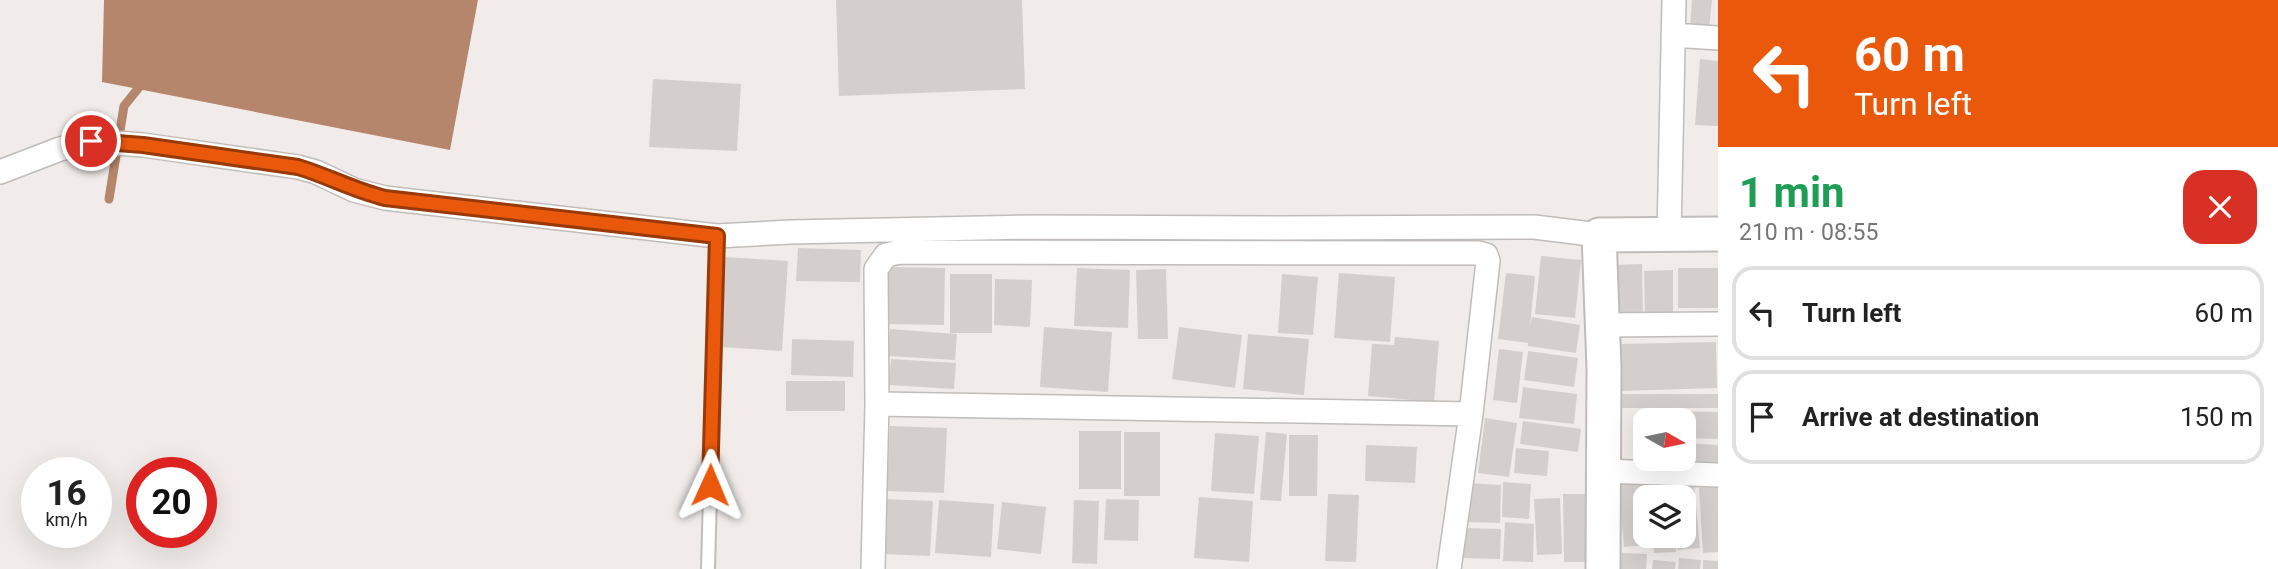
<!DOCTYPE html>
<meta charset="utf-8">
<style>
body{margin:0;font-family:Roboto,sans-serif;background:#f2f2f2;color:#222;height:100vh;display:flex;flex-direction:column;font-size:26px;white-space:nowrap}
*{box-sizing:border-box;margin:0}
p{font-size:23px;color:#767676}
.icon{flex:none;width:38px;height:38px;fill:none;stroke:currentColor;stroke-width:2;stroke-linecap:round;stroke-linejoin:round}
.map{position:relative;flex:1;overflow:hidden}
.drawer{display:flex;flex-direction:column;background:#fff;width:560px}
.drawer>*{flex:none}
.hud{background:#ea580c;color:#fff;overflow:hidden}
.needle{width:46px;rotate:99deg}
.tools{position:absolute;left:1633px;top:408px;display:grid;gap:14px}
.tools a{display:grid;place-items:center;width:63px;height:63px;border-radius:14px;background:#fff;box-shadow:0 7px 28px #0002;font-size:35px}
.speed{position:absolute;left:21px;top:457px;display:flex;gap:14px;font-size:35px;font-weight:700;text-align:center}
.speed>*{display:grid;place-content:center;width:91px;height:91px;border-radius:50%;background:#fff;box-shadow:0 7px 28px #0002;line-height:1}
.speed small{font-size:18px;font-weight:400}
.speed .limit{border:10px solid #d22;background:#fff;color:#111}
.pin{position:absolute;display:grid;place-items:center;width:60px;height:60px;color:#fff;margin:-30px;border:4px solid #fff;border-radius:50%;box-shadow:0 2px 7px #0007}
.me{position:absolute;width:77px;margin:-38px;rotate:1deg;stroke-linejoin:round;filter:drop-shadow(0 0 5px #0008)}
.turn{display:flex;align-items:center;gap:24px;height:147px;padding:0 21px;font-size:32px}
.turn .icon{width:91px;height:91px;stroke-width:2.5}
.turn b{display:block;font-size:49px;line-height:60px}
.round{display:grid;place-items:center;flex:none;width:74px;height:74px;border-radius:21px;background:#f2f2f2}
.headline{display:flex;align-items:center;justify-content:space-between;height:119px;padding:0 21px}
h1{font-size:42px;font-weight:700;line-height:52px;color:#1e9e55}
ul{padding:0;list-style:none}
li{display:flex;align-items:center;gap:21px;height:94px;margin:0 14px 10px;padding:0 7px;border:4px solid #e0e0e0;border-radius:21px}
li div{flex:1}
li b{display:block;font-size:26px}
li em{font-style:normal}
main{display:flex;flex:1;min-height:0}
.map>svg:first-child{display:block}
.water{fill:#b6866c}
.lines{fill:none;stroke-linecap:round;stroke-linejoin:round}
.stream{stroke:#b6866c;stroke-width:9}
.building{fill:#d4cfcd}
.lane-casing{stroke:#c0bcb9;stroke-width:16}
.street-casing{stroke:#c0bcb9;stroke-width:26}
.secondary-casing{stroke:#c0bcb9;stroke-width:37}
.lane{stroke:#fff;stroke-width:12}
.street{stroke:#fff;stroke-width:23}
.secondary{stroke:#fff;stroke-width:33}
.route-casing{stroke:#983908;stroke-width:18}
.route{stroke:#ea580c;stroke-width:12}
</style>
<main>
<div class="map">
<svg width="1718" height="569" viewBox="0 0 1718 569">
<rect width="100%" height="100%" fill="#f1ecea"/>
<path class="water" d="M104,0H478L450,150L102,82Z"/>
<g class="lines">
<path class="stream" d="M109,199L124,106L145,80"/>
</g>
<path class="building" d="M836,0H1022L1025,89L839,96Z
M1692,0H1712L1709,29L1690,27Z
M1700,59L1718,61V126L1695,125Z
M653,79L741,84L737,151L649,147Z
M798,248L861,250L860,282L796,281Z
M1541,256L1581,260L1575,318L1535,314Z
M725,257L788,261L782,351L719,347Z
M1642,264L1643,313L1613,314L1612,265Z
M888,267L945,268L944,325L887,324Z
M1077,268L1130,270L1128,328L1074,326Z
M1678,268H1718V308H1678Z
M1166,269L1168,339H1138L1136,270Z
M1673,270V317L1645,318L1644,271Z
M1339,273L1395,277L1390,342L1334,338Z
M1506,273L1535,276L1530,326L1532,317L1580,325L1576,353L1528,346V343L1498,339Z
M950,274H992V333H950Z
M1282,274L1318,277L1313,335L1278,333Z
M995,279L1032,280L1030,327L994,325Z
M1044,327L1112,332L1108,392L1040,387Z
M1179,327L1242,335L1235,388L1172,379Z
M890,329L957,334L955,360L888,356Z
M1248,334L1309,339L1304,395L1243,389Z
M1395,337L1439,341L1434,402L1368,396L1372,344L1394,345Z
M792,339L854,341L853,377L791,375Z
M1716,342L1717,388L1621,391L1620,344Z
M1499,349L1523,352L1517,403L1493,400Z
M1528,351L1578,358L1574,387L1524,380Z
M891,359L956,363L954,389L889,385Z
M786,381H845V411H786Z
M1523,387L1577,394L1574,424L1519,418Z
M1617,394H1718V408H1617Z
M1666,411L1718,412V439L1684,438V420H1666Z
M1485,418L1517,423L1509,477L1478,473Z
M1523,421L1581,429L1578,452L1520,444Z
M890,426L947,428L944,493L887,491Z
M1079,431H1121V489H1079Z
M1124,432H1160V496H1124Z
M1266,432L1287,434L1281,501L1260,500Z
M1215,433L1259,436L1254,494L1211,491Z
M1289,435H1318L1317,496H1289Z
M1684,443L1718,445V463L1672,461V458H1684Z
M1366,445L1417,447L1415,483L1365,481Z
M1516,448L1549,451L1547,476L1514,473Z
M1644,478L1645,536H1649L1650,545L1624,547L1618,481Z
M1503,482L1531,484L1529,519L1502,517Z
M1468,483L1501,485L1500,523L1466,522Z
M1694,484L1700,548L1677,550L1676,536H1684V497H1650V488Z
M1718,487V552L1703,553L1699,488Z
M1328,494L1359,495L1356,562L1325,561Z
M1563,494H1586L1587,562H1564Z
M1199,497L1253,501L1249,562L1194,558Z
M1560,498L1562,554L1537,555L1534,499Z
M885,499L933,501L930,556L882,554Z
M1106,499L1139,500L1138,541L1104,540Z
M939,500L994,504L991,557L935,553Z
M1074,500L1099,501L1097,564L1072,563Z
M1002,502L1046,507L1041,554L997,549Z
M1505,522L1534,524L1533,562L1503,561Z
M1464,528L1501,529L1500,559L1463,558Z
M1652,536H1675L1676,552L1654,553Z
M1622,553L1647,554L1646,569H1621Z
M1679,558L1701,560L1700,569H1678Z
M1653,560L1676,562L1675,569H1652Z
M1703,560L1718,561V569H1703Z"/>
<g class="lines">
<g class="lane-casing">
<path id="lane" d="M708,569L717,236"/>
</g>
<g class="street-casing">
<path id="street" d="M1673,35L1718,38
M0,172L60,149L91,141L143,145L298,167L316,172L354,190L385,198L717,236L790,232L1034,227L1281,228L1534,227L1599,235
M1669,235L1674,0
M1602,325L1718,324
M877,404L1471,414
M1603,471L1718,475
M873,569L877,404L876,269L886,255L900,252L1479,253L1486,255L1488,261L1471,414L1449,569"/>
</g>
<g class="secondary-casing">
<path id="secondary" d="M1603,569L1604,368L1599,235L1718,234"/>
</g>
<use href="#lane" class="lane"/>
<use href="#street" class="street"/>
<use href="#secondary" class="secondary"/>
</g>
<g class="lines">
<g class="route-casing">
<path id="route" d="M91,141L143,145L298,167C328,176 353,190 385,198L717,236L710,485"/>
</g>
<use href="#route" class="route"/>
</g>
</svg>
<div class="tools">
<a><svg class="needle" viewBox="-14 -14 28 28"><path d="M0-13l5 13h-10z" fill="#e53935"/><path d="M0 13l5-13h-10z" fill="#767676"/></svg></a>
<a><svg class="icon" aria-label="layers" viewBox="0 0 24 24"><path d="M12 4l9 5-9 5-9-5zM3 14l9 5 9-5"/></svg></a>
</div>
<div class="speed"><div>16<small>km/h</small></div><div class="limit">20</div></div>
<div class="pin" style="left:91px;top:141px;background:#d93025"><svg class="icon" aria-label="arrive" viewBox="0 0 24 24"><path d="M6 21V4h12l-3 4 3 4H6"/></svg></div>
<svg class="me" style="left:710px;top:485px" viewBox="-20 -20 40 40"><path d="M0-17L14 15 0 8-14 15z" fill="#ea580c" stroke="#fff" stroke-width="4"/></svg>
</div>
<section class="drawer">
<div class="hud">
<div class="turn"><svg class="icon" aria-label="left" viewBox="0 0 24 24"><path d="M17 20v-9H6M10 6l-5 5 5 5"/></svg><div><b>60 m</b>Turn left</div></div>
</div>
<div class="headline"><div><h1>1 min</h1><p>210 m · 08:55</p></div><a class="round" style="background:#d93025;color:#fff"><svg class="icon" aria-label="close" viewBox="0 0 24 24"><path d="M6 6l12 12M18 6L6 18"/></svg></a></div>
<ul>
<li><svg class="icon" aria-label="left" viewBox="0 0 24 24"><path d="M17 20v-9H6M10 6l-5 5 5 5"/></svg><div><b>Turn left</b></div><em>60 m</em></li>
<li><svg class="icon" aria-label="arrive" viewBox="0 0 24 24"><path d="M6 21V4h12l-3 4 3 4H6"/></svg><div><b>Arrive at destination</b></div><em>150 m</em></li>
</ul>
</section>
</main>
